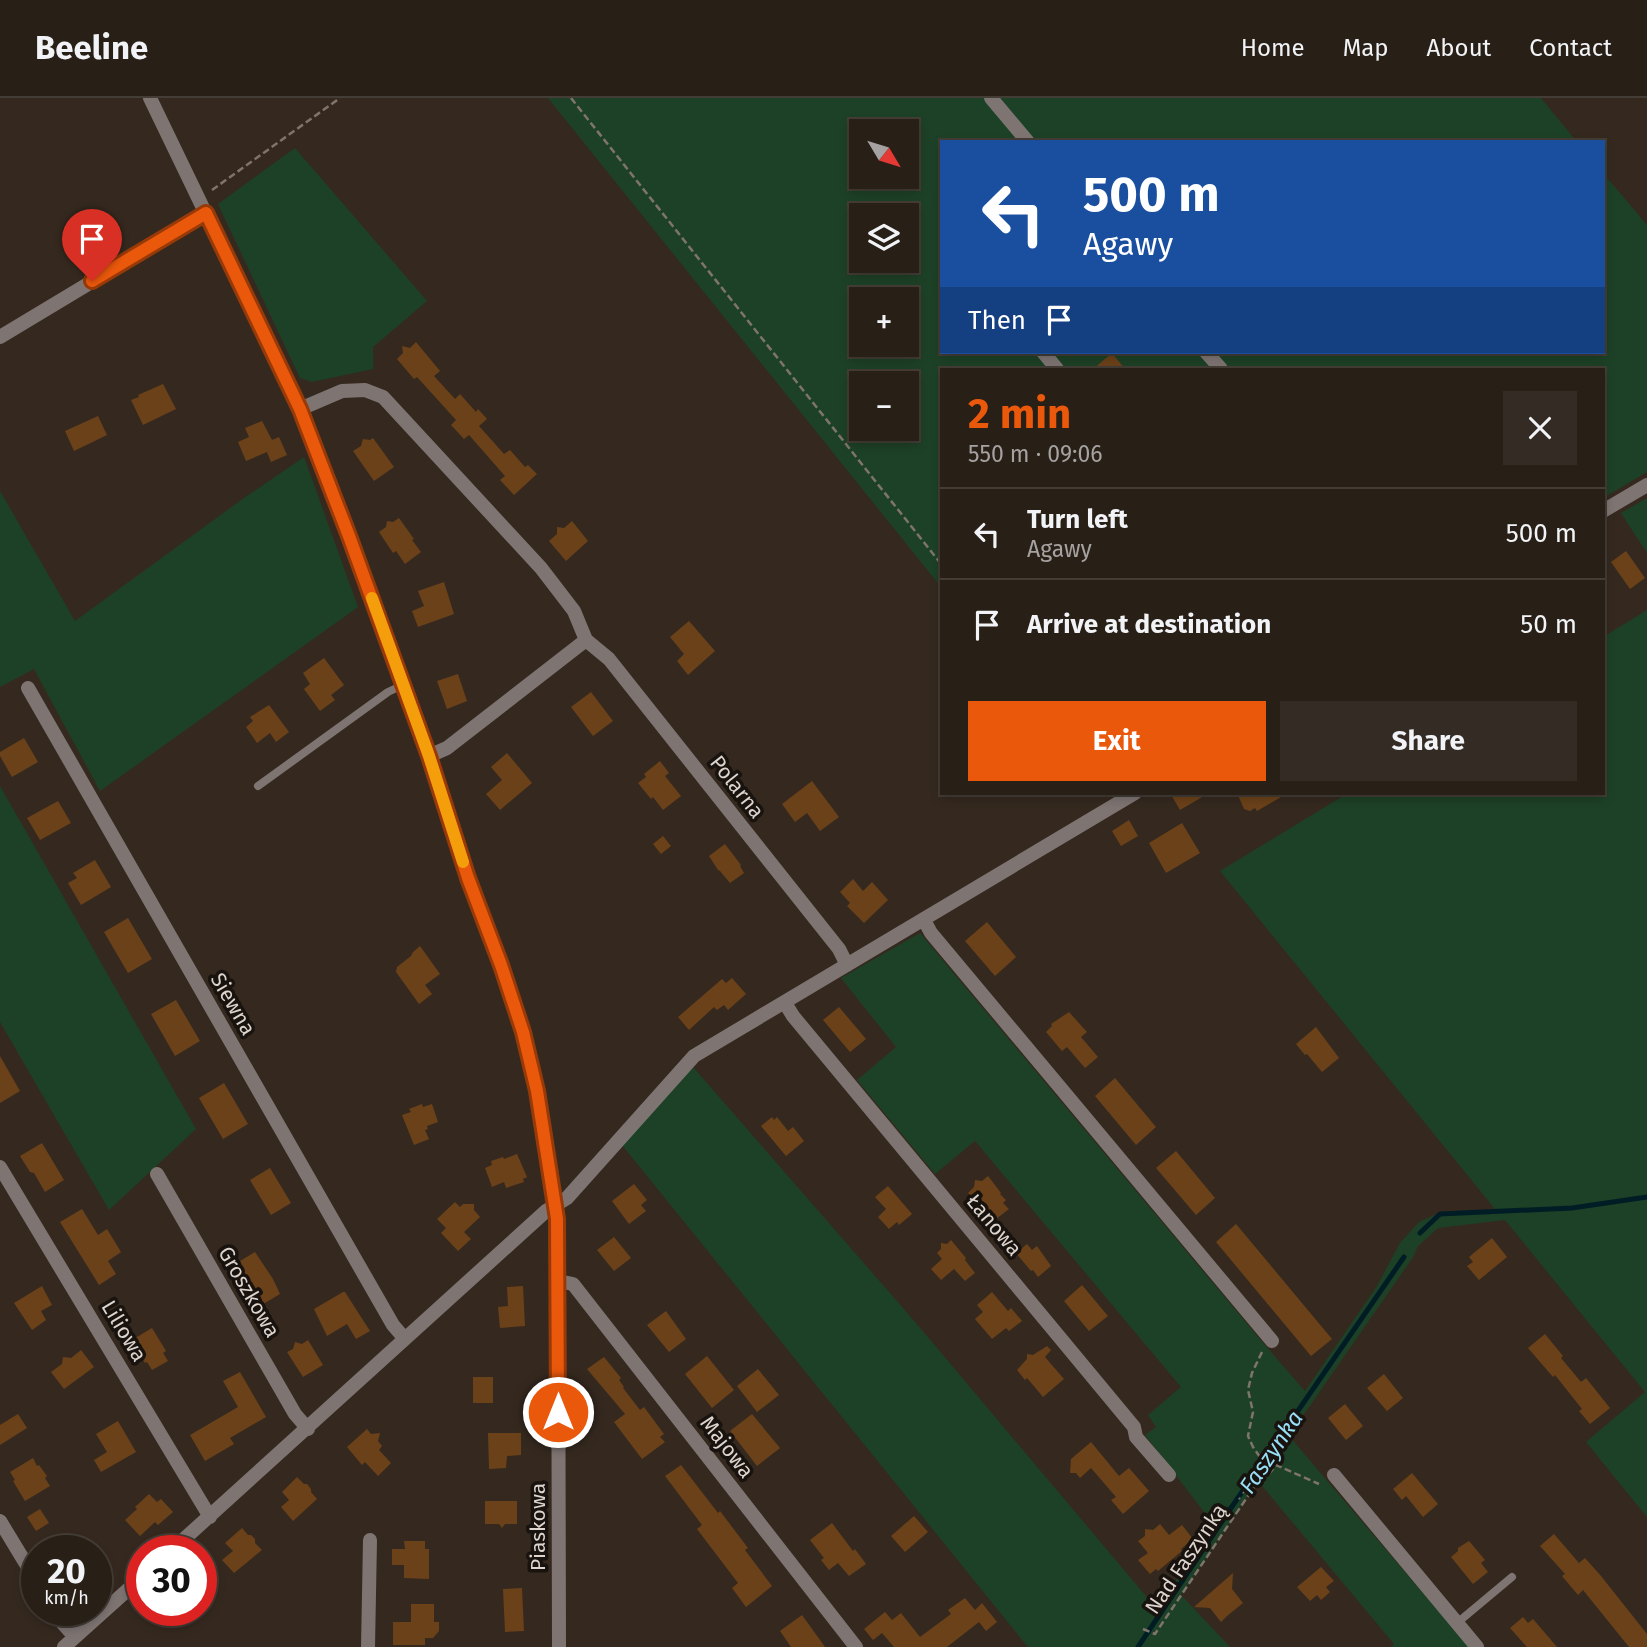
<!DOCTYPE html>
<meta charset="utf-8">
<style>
body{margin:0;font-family:"Fira Sans",sans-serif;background:#342c24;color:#f1f3f6;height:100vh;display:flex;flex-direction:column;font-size:26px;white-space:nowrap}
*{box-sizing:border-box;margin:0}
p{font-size:23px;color:#a5a2a1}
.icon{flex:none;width:38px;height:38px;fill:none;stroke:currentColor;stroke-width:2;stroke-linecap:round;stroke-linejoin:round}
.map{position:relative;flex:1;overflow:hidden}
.sheet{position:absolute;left:940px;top:270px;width:665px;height:427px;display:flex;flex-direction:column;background:#281f17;border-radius:0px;box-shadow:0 4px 10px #0003,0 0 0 2px #443d36}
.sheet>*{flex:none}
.guide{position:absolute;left:940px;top:42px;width:665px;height:214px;border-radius:0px;box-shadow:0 4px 10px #0003,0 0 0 2px #443d36;background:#1a4fa0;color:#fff;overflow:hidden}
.needle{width:46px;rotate:128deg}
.fabs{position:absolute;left:849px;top:21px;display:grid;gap:14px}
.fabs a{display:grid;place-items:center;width:70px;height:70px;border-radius:0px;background:#281f17;box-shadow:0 4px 10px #0003,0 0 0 2px #443d36;font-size:35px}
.speed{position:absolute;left:21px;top:1437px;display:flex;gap:14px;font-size:35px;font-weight:700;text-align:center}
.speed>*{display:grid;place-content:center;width:91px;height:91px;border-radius:50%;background:#281f17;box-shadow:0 4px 10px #0003,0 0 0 2px #443d36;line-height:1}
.speed small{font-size:18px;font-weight:400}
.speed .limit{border:10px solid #d22;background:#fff;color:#111}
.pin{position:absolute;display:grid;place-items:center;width:60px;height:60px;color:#fff;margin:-72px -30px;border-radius:50% 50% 50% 0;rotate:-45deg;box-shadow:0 0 7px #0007}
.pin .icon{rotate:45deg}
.me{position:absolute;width:77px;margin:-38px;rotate:0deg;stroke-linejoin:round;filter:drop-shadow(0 0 5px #0008)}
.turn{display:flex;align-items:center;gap:24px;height:147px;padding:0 28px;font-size:32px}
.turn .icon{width:91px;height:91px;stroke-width:2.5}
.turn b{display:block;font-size:49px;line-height:60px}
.then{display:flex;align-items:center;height:66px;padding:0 28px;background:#0003;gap:14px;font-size:26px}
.round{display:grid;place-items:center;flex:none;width:74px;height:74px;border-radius:0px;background:#342c24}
.head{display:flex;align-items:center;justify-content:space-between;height:119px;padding:0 28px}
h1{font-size:42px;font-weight:700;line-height:52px;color:#ea580c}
.primary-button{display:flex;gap:14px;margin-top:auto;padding:14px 28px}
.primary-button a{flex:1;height:80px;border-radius:0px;background:#ea580c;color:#fff;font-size:28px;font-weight:700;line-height:80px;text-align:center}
.primary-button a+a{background:#342c24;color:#f1f3f6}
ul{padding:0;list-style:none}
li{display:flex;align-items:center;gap:21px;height:91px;padding:0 28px;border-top:2px solid #443d36}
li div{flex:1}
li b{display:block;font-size:26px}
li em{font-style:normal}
header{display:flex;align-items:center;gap:42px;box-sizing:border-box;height:98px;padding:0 35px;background:#281f17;border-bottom:2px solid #443d36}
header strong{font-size:33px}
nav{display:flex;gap:38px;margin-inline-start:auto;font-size:24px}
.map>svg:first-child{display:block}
.green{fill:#1d4126;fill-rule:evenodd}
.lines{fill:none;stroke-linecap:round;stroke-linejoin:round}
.stream{stroke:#001d26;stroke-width:5}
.building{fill:#6b4119}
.path{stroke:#7f746c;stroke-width:2.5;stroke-dasharray:7 3.5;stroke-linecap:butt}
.lane{stroke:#7e7573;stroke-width:8}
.street{stroke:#7e7573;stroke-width:14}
.route-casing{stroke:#983908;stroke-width:18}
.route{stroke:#ea580c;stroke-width:12}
.slow{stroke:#f59e0b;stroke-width:12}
.labels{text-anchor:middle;stroke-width:7;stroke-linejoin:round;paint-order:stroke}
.street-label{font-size:21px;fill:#ddd4ce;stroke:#18130e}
.water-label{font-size:23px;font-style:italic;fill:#97def6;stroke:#18130e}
</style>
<header>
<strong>Beeline</strong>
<nav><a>Home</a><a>Map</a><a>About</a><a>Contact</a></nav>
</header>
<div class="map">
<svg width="1647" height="1549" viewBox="0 0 1647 1549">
<rect width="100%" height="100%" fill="#35291f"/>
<path class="green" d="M548,0H1541L1577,44H942V254H1603V75L1647,127V374L1603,400V271H942L941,489ZM861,33H906V79H861ZM861,117H906V163H861ZM861,201H906V247H861ZM861,285H906V331H861Z
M295,50L427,203L373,249V271L312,284L300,280L218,106Z
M304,359L358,509L100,693L34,571L0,589V393L75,523L244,400Z
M1647,400V455L1621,415Z
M1647,512V1419L1586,1344L1645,1294L1505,1122L1438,1130L1418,1148L1413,1159L1289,1338L1469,1549H1391L1394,1546L1258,1383L1181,1497L1230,1549H1028L622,1047L693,969L916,1225L1156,1510L1214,1427L1145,1337L1156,1329L1148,1317L1181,1289L975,1043L935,1076L857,982L896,949L841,880L920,835L1264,1246L1305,1293L1377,1188L1400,1145L1419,1124L1439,1115L1495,1111L1220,773L1348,695H1603V539Z
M0,688L196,1031L109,1112L0,924Z"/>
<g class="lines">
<path class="stream" d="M1420,1135L1440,1116L1572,1110L1647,1099
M1138,1549L1231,1410L1404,1159"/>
</g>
<path class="building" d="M416,244L440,273L434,278L455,301L460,296L476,314L478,311L487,321L479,328L504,356L510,352L525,369L528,367L537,376L514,397L500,382L505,378L469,337L464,341L451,327L456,322L417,279L414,281L397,261L403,255L402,248L410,250Z
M1112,255L1125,271H1093Z
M163,286L176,311L143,327L131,302L139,299L138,297Z
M98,318L107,337L74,353L65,333Z
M262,323L272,342L279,339L287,357L271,364L267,354L246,363L238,344L249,339L245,330Z
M373,340L394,369L374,383L353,353L361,348L363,341L370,342Z
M399,420L414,441L412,442L421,454L405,466L396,453L393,455L379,434L386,429L387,423L393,424Z
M572,423L588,443L566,463L549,443L557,436V429L564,430Z
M1626,453L1645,480L1630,491L1611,464Z
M444,484L454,516L418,529L412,513L424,508L418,493Z
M689,523L715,553L688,577L677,563L684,556L670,539Z
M324,560L344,587L331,597L335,602L320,613L304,591L310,586L303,575Z
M458,576L467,603L447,611L437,583Z
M591,594L613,623L593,638L571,609Z
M269,607L289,634L276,644L270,635L257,645L246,629L253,623L250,619Z
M24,640L38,664L12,679L0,658V654Z
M507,655L532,685L500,712L486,696L502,682L491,669Z
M660,663L669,675L665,678L681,698L663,712L653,699L651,701L638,685L646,679L644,676Z
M812,683L839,719L820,733L807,715L795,724L782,706Z
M1170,695H1209L1180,712Z
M1237,695H1288L1257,713L1255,710L1250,713L1244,711Z
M58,703L71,725L40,742L27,720Z
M1129,722L1138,738L1121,748L1112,733Z
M1182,725L1200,755L1166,775L1149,745Z
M663,738L671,748L661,756L653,746Z
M725,746L741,767L740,768L744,775L730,785L720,773L718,772L709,758Z
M95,762L111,789L81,807L68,785L77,780L73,775Z
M853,781L863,793L872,784L888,802L864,825L847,808L850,805L840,794Z
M128,820L152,861L128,875L104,834Z
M987,824L1016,859L995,878L965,843Z
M420,848L440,876L425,887L432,896L419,906L396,874L397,869L411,858L413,854Z
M732,880L746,896L728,912L724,907L717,912L714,909L689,932L678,919L722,881L726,885Z
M176,902L200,943L175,958L151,916Z
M839,909L866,941L850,954L823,922Z
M1069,914L1087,934L1081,939L1098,959L1085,970L1067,949L1062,953L1046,934L1052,928L1051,926Z
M1316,929L1339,960L1322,974L1307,956L1305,957L1296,946Z
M0,958L20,993L0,1005Z
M1115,980L1156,1029L1136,1047L1095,998Z
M224,985L248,1026L223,1041L199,1000Z
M422,1006L423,1009L432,1006L438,1024L427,1028L428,1031L425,1032L429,1041L414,1047L402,1017L411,1014L409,1011Z
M772,1019L774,1022L777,1019L788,1033L793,1029L804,1043L786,1058L761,1028Z
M42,1045L64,1082L45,1094L34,1075L30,1074L20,1058Z
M1176,1053L1215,1100L1196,1117L1156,1070Z
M517,1056L527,1079L523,1081L524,1084L506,1090L504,1084L492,1089L485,1070L492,1067L491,1063L503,1059L504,1061Z
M270,1070L291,1105L271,1117L250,1082Z
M988,1078L1001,1095L1000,1096L1006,1102L1003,1105L1009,1111L996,1121L991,1115L988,1118L968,1095L974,1089L975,1082L982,1083Z
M634,1086L647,1102L641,1107L646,1113L629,1126L612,1103Z
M888,1088L912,1116L899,1127L897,1124L889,1131L878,1119L886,1111L875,1099Z
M455,1104L460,1109L463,1106H474V1112L480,1119L464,1134L471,1141L458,1153L441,1135L446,1130L437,1121Z
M82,1111L98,1137L107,1131L121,1154L108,1163L116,1176L99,1187L60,1124Z
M1236,1126L1332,1241L1311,1258L1216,1144Z
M614,1139L631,1160L614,1173L597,1152Z
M1492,1140L1507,1159L1479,1182L1467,1168L1473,1164L1469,1159Z
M951,1142L966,1160L965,1162L975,1175L965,1183L954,1171L941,1182L931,1171L942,1161L937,1155L941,1151V1145L947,1146Z
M1027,1146L1032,1152L1037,1148L1051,1168L1038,1179L1033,1172L1031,1173L1016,1155Z
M255,1154L273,1181L280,1196L260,1208L235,1166Z
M1082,1187L1108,1218L1089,1233L1064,1203Z
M42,1188L52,1207L41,1213L46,1222L32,1232L14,1205Z
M523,1188L525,1228L500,1230L498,1209L508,1208L507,1189Z
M343,1194H345L370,1233L356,1241L347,1226L327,1238L314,1211Z
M992,1194L1008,1213L1011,1210L1022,1223L1009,1233L1006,1230L992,1241L975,1221L983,1214L977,1207Z
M666,1213L686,1241L669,1254L647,1227Z
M152,1230L166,1253L163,1255L168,1263L152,1272L147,1264L145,1265L132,1242Z
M1545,1236L1563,1258L1561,1260L1581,1284L1586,1280L1610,1310L1590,1326L1579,1313L1582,1311L1555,1277L1553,1279L1528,1250Z
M308,1242L323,1267L303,1279L287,1254L293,1251L295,1244L302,1246Z
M1047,1248L1051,1252L1045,1259L1064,1281L1043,1299L1027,1280L1025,1282L1017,1272L1027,1261V1256L1033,1257Z
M81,1252L94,1269L64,1291L51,1274L62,1266L63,1259L71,1260Z
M707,1258L734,1292L712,1310L685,1276Z
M604,1259L621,1280L619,1282L624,1289L623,1290L640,1312L644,1309L664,1336L660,1339L665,1344L642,1361L614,1324L625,1316L587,1271Z
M758,1271L779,1297L757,1314L737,1288Z
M240,1274L266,1319L230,1340L234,1346L205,1363L190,1337L238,1309L223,1283Z
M1384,1276L1403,1300L1387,1313L1367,1290Z
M473,1279H493V1305H473Z
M1345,1306L1363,1328L1346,1342L1328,1320Z
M18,1316L27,1330L0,1347V1327Z
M752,1316L780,1350L757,1368L730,1333Z
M118,1323L136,1354L101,1374L94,1362L107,1354L96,1336Z
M367,1331L371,1336L380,1335L378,1343L382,1348L379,1352L391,1365L378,1378L365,1364L362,1367L347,1349Z
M488,1335H521V1357L507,1358L506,1370L489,1371Z
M1091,1344L1119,1378L1129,1370L1149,1393L1123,1416L1111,1402L1116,1399L1091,1370L1080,1380L1076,1375H1070L1071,1361Z
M33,1360L37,1368L39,1367L47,1378L45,1380L50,1388L25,1403L13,1383L15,1382L10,1374Z
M681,1367L718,1415L720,1413L748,1450L745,1452L772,1488L746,1509L732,1490L738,1485L697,1431L702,1427L665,1378Z
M1412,1375L1438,1406L1423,1419L1406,1398L1402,1402L1393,1391Z
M297,1379L304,1386H307L311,1391V1394L317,1401L293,1423L281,1409L289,1402L282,1394Z
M149,1396L157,1404L161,1401L173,1414L158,1427L155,1424L140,1438L125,1422L137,1411L135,1409Z
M485,1403H517V1426H505L502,1430L499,1426H485Z
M40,1411L49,1425L36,1433L27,1419Z
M914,1418L928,1434L905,1454L891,1438Z
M832,1425L853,1453L855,1451L866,1466L849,1478L838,1465L829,1472L821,1462L824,1460L810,1442Z
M1160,1426L1169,1437L1182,1427L1193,1441L1181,1451L1182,1453L1158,1473L1156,1471L1150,1476L1138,1462L1148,1455L1138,1443L1145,1438V1431L1153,1432Z
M242,1430L248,1437H251L255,1441V1445L262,1452L234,1475L222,1462L233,1453L225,1445Z
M1554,1436L1579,1465L1585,1460L1601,1478L1647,1536V1549H1629L1583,1492L1578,1497L1562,1478L1565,1476L1540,1448Z
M404,1443H425V1451H429V1481L404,1480V1467H392V1451H405Z
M1469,1443L1485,1462L1481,1465L1488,1474L1473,1486L1451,1459L1458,1453V1450Z
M96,1448L113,1475L96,1486Z
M1321,1469L1334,1483L1326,1489L1330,1494L1321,1502L1317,1497L1310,1503L1297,1489Z
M1233,1475L1232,1491L1243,1505L1227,1518L1221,1524L1210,1510L1194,1509Z
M522,1490L524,1533L505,1534L503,1491Z
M965,1500L975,1512L982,1505L997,1524L986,1533L979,1524L947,1549H894L882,1535L873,1542L864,1531L885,1514L892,1522L901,1515L920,1539L951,1516L948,1512Z
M411,1506H434V1524H439V1533L433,1540H425V1547H393V1524H411Z
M802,1517L825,1549H791L780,1533Z
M1523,1519L1528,1525L1533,1521L1557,1549H1527L1510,1530Z"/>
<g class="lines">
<path class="path" d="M571,0L942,467
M212,92L340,0
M1262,1254L1252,1275L1248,1292L1253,1314L1248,1338L1253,1349L1260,1359L1276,1367
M1243,1394L1244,1395
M1239,1400L1240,1401
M1143,1531L1155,1536L1254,1389L1269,1376L1276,1367L1319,1386"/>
<path class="lane" d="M258,688L388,594L403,587
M1457,1525L1512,1479"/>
<path class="street" d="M150,0L300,311L350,437L403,587L429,658L468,781L501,867L523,934L537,993L556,1106L558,1136L559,1549
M991,0L1028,44
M0,239L206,115
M1043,254L1057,271
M1206,254L1221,271
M300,311L342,293L365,292L383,299L541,470L574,513L586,542L609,561L839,851L847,867
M1603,413L1647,387
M28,590L393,1227L405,1241
M429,658L447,650L586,542
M924,822L931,835L1272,1243
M785,905L793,918L1134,1329L1136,1339L1169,1377
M0,1069L210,1419
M157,1076L295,1316L308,1331
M558,1183L573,1186L856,1549
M1334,1377L1477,1549
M0,1423L37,1484
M172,1452L546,1113L567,1100L694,958L1135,695
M54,1512L59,1521L75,1539
M64,1549L142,1479
M368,1549L370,1442"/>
</g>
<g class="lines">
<g class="route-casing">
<path id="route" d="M92,183L206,115L300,311L349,438L429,658L468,780L501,867L523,934L537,993L557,1121L558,1314"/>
</g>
<use href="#route" class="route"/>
<path class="slow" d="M372,500L429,658L463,764"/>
</g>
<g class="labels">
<g class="street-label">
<text transform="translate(737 689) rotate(52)" y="7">Polarna</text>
<text transform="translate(233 906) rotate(60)" y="7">Siewna</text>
<text transform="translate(994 1127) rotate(50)" y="7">Łanowa</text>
<text transform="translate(249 1194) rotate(60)" y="7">Groszkowa</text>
<text transform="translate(124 1233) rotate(59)" y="7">Liliowa</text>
<text transform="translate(727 1349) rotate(52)" y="7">Majowa</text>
<text transform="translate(538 1429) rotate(-90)" y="7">Piaskowa</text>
<text transform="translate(1186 1461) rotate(-56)" y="7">Nad Faszynką</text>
</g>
<g class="water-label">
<text transform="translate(1271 1354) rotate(-56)" y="8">Faszynka</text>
</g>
</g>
</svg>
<div class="fabs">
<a><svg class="needle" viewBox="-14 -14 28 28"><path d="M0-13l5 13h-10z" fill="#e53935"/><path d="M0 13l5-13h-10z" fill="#a5a2a1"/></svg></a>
<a><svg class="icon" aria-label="layers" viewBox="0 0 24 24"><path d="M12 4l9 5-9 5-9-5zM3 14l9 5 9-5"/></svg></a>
<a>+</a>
<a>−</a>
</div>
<div class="speed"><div>20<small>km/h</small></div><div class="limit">30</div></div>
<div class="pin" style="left:92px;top:183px;background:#d93025"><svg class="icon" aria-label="arrive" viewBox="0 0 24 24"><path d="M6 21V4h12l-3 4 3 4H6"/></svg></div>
<svg class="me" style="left:558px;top:1314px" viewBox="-20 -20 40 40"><circle r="17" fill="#ea580c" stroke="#fff" stroke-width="3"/><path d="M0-11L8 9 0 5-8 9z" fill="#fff"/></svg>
<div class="guide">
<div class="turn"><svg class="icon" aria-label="left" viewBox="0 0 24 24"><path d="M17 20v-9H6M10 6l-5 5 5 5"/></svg><div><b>500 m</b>Agawy</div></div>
<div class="then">Then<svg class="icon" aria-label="arrive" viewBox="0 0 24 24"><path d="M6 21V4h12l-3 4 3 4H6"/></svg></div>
</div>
<section class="sheet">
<div class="head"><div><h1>2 min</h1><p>550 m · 09:06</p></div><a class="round"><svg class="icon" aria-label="close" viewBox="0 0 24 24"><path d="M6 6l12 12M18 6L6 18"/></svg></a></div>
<ul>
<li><svg class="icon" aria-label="left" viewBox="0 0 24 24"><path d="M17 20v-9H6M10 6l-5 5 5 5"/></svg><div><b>Turn left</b><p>Agawy</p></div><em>500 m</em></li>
<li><svg class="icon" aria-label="arrive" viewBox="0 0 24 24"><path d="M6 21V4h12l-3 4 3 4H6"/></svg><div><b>Arrive at destination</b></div><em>50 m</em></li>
</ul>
<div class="primary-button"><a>Exit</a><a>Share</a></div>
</section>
</div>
